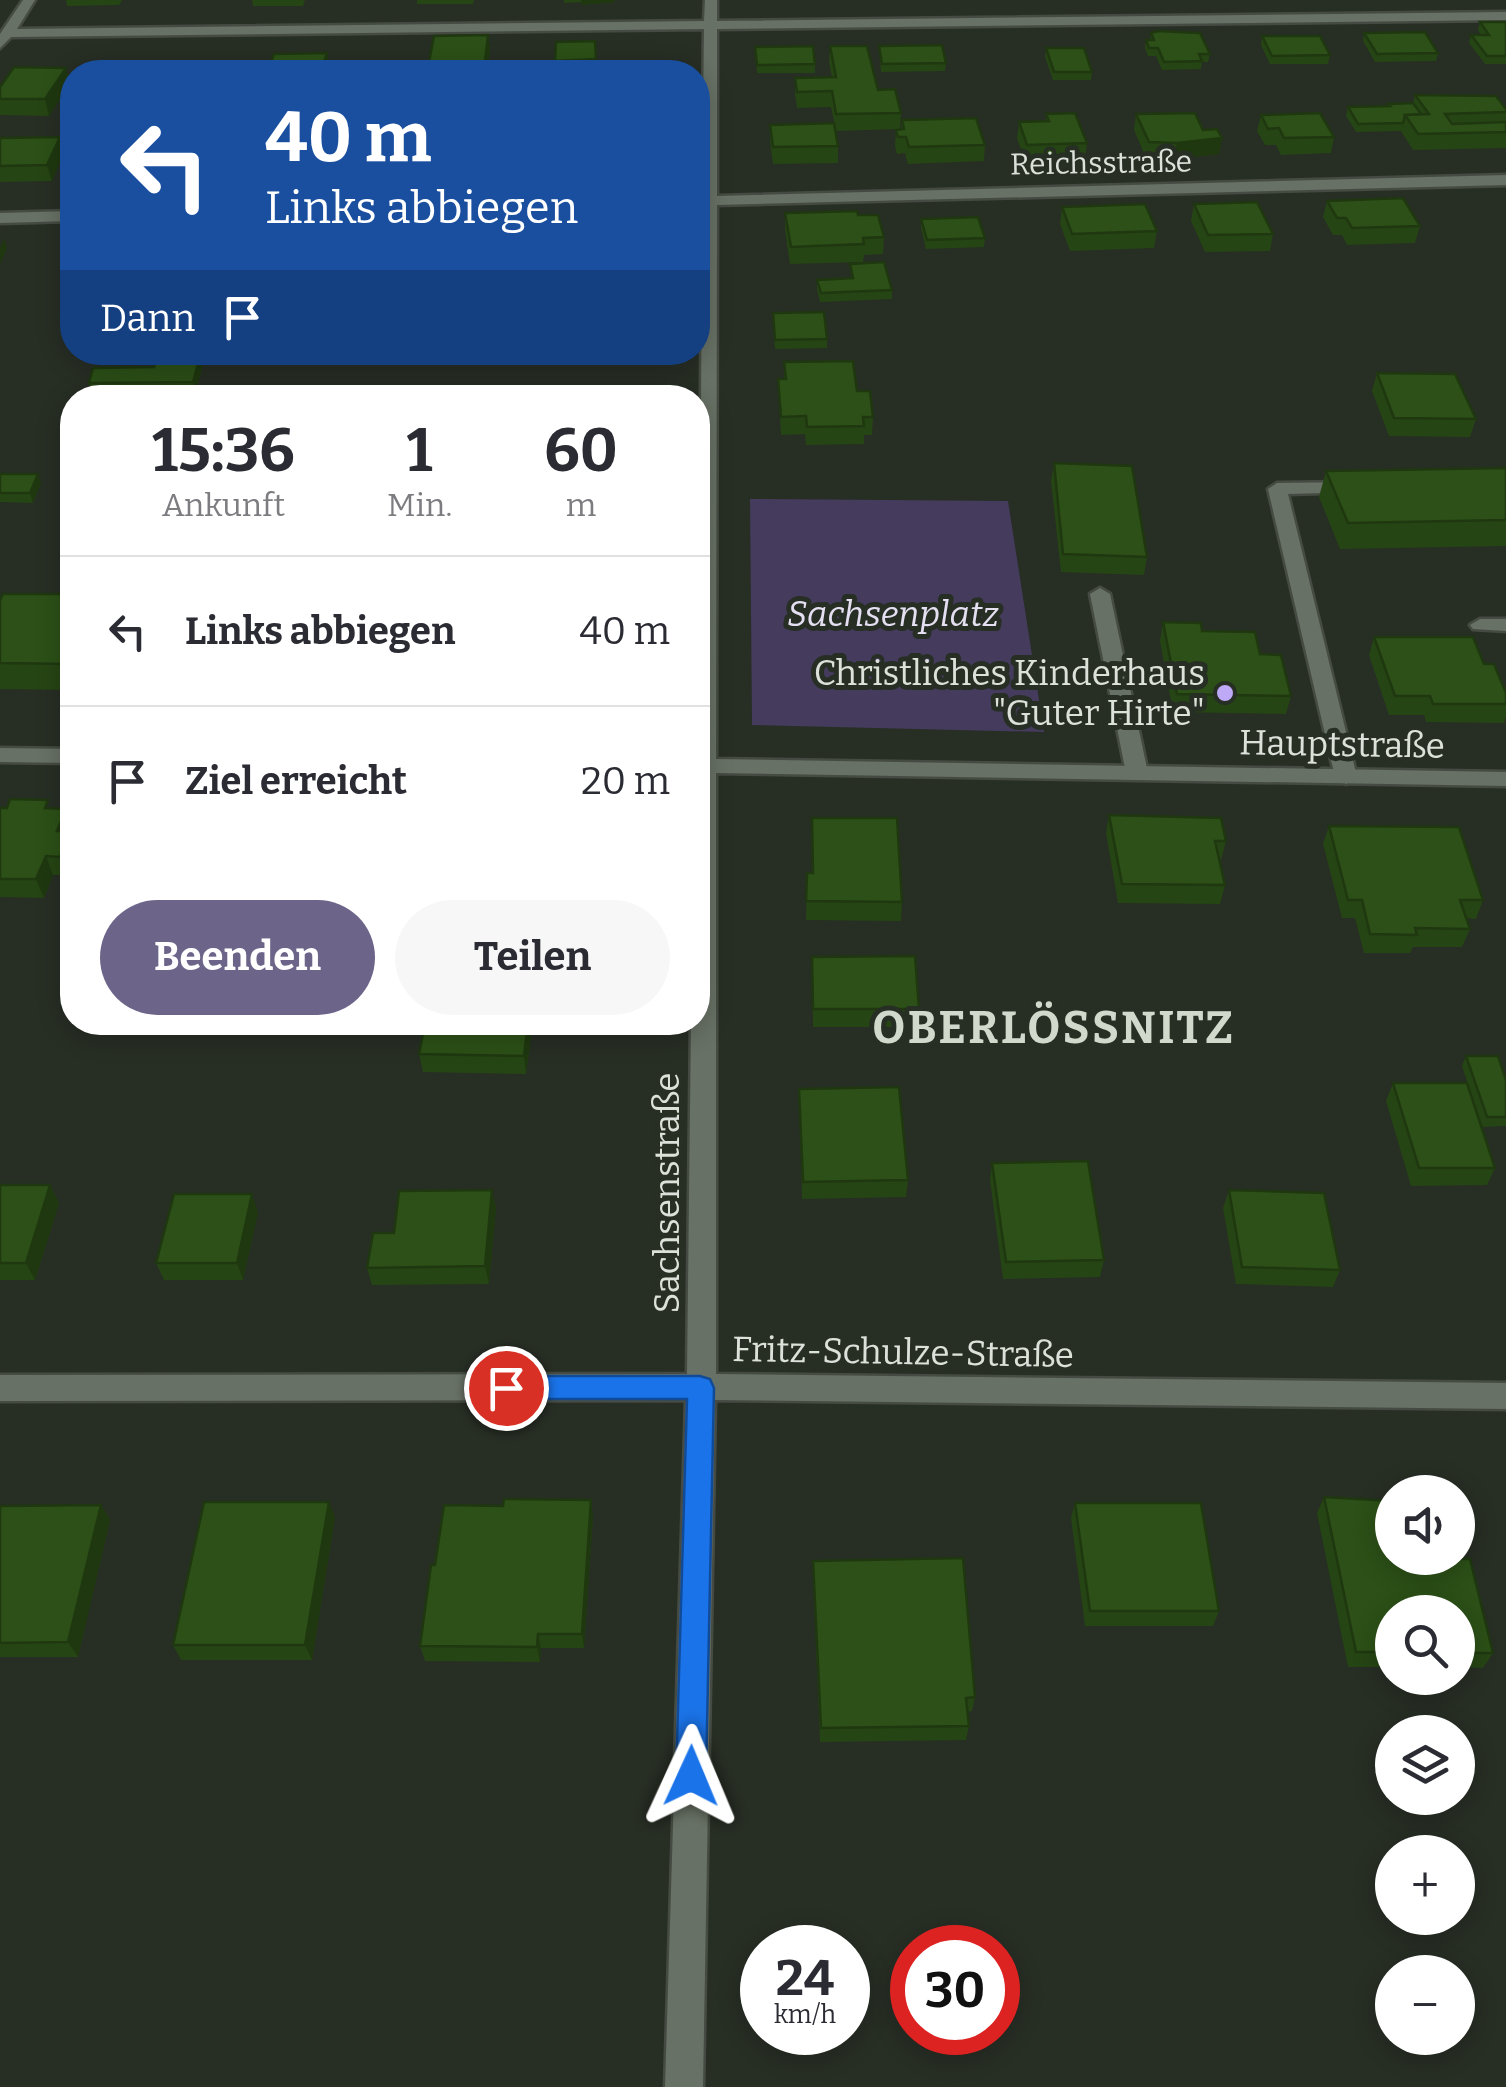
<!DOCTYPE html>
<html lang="de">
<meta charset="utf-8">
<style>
body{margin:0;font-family:Bitter,serif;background:#f7f7f7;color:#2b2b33;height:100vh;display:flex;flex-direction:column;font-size:38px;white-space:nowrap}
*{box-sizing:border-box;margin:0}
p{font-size:32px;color:#7c7c81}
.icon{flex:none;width:55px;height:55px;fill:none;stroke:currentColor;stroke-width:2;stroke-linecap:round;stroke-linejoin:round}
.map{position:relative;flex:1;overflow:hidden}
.side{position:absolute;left:60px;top:385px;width:650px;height:650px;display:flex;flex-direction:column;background:#fff;border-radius:40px;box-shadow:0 5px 25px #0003}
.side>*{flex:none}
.banner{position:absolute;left:60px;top:60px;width:650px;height:305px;border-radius:40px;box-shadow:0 5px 25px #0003;background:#1a4fa0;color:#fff;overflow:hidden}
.fabs{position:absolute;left:1375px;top:1475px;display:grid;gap:20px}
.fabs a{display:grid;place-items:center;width:100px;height:100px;border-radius:50%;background:#fff;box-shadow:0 5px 25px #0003;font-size:50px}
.speed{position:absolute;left:740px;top:1925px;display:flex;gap:20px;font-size:50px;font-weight:700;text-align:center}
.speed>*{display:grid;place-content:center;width:130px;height:130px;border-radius:50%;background:#fff;box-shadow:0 5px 25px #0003;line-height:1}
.speed small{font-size:25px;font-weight:400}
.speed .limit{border:15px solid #d22;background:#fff;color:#111}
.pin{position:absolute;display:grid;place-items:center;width:85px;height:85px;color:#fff;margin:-42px;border:5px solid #fff;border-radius:50%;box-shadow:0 2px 10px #0007}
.me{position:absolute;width:110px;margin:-55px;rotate:1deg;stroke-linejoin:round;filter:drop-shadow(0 0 8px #0008)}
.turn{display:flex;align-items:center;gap:35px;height:210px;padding:0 40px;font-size:45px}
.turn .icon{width:130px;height:130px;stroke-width:2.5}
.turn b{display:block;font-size:70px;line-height:85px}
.then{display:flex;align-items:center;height:95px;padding:0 40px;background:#0003;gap:20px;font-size:38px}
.eta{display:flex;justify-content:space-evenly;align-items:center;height:170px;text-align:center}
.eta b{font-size:60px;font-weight:700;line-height:70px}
.action{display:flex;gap:20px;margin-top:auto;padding:20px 40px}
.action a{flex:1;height:115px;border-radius:60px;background:#6d648a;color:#fff;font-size:40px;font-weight:700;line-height:115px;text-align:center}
.action a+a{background:#f7f7f7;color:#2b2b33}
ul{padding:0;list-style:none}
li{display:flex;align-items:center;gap:30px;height:150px;padding:0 40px;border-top:2px solid #e1e1e2}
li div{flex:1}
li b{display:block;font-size:38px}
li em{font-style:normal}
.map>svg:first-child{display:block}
.green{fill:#443b5d}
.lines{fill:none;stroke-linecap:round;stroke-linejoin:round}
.lane-casing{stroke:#454b42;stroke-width:5}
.street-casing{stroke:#454b42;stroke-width:5}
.lane{fill:#687165;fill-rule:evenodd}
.street{fill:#687165;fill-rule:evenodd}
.wall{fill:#264514}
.shaded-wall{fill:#1f3810}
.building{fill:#2c5017;stroke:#1f3810;stroke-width:2.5}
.route{fill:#1a73e8;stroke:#114b97;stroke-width:2.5}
.poi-dot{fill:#bda9f5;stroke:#272e24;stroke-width:4}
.labels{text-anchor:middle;stroke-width:10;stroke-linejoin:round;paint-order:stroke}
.far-street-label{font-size:30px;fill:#dce1da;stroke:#272e24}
.park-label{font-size:35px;font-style:italic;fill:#e4e0f2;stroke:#272e24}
.poi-label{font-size:35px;fill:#dce1da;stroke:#272e24;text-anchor:end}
.street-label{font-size:35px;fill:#dce1da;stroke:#272e24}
.district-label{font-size:45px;font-weight:bold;letter-spacing:2.5px;fill:#d0d9cc;stroke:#272e24}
</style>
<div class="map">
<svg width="1506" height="2087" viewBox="0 0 1506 2087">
<rect width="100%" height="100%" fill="#272e24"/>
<path class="green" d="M750,499L1008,501L1044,732L752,725Z"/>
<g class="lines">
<g class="lane-casing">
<path id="lane" d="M1352,482L1359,484V492L1288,494L1357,777L1346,784L1335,777L1268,489L1277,483Z
M1100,588L1110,594L1148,773L1137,780L1126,773L1090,594Z
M1480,619H1506V631L1473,629L1470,625Z"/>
</g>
<g class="street-casing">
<path id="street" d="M23,0H35L17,29L704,21L705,0H717V21L1506,12V20L717,29V196L1506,175V185L717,205L716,759L1506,772V786L716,773V1374L1506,1383V1409L715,1400L703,2087H665L686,1400L0,1401V1375L687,1374L691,1022H698L702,205H698V197L702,196L704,29L11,37L0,48V34Z
M72,211V221L0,223V213Z
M0,748L72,749V763L0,762Z"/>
</g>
<use href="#lane" class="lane"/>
<use href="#street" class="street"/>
</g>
<path class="wall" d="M66,0H122L119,5L67,6Z
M252,0H305L303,6H253Z
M417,0H474L473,4H417Z
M564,0H614L615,2L581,5V2L564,3Z
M1480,22H1506V64H1485L1469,43L1471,35H1481L1478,30Z
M1151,33L1210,54L1208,62H1202L1201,69L1162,70L1156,56H1148L1145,48L1146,40H1150Z
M1364,33L1438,53L1436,61L1375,62L1363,41Z
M488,35L490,51L487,72H431L429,62Z
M1262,36L1330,55L1328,64H1270L1261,45Z
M595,41L597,68L556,69L555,61Z
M830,46L901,113L900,129L836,131L831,107L797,108L795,94V78L832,77L829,62Z
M879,46L946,63L945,71L881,72Z
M755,47L815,64V73H757Z
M1046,48L1092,72L1091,80H1053L1045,57Z
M66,68L70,84L49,116L0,115V87Z
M1415,95L1506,109V148L1413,150L1401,131L1356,132L1346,116L1348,107L1387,106L1388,104L1413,103Z
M1046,114L1087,143L1085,160L1025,161L1017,138L1019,122L1046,121Z
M1136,114L1203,130L1222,138L1219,154L1174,159L1146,158L1134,130Z
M1261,115L1334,137L1331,153L1281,155L1276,145H1265L1257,131Z
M902,120L985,145L984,161L908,164L905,153L897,154L895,146L896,130L901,129Z
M770,125L838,146V163L773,164L770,141Z
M60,137L64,153L52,181L0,182V138Z
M1327,201L1420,226L1415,243L1347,245L1342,235H1333L1323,217Z
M1194,204L1273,234L1270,251L1205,252L1191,221Z
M1062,207L1157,231L1154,248L1070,251L1060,224Z
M785,213L858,215L884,237L883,254L864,255L863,262L790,264L785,230Z
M921,219L985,238L984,247L926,249L921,228Z
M850,264L892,290V299L820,302L817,289V280L851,278Z
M773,322L827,339V348L775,349Z
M206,352L196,391L91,392L89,383L154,367Z
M448,352H505L448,355Z
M784,362L857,391L873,417L872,435H864V444L806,445L805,434L781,435L778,379H784Z
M1377,373L1476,419L1470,437L1389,436L1372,391Z
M1054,463L1147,557L1144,575L1061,572L1051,481Z
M1506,468V546L1340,549L1319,497L1326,471Z
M0,474L41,483L33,503L0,502Z
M72,594V690L0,689V600Z
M1163,622L1202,631L1260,654L1291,696L1286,714L1173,712L1160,641Z
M1374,637L1484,664L1506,693V716L1504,723L1426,722L1424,715H1389L1369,655Z
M0,808H51L72,826L70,834L72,840V860L67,875H53L44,898L0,897Z
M1109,815L1226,841L1221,860H1219L1225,885L1220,904L1118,903L1106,833Z
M812,818L902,902L901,921L806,920L807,873H812Z
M1329,826L1483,900L1476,919L1466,918L1470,929L1462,947H1413L1410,953H1364L1355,918H1342L1323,844Z
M812,957L919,1009L918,1027H813Z
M444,1022H533L526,1074L423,1072L419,1054L443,1030Z
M1466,1056L1506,1080V1126L1482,1127L1462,1066Z
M1393,1083L1495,1168L1487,1185L1411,1186L1386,1101Z
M799,1089L908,1180L906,1197L802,1199Z
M992,1163L1104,1260L1100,1277L1003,1279L990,1180Z
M0,1185H50L59,1203L35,1280H0Z
M492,1190L496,1208L489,1284L372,1285L367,1268L394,1233Z
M1229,1190L1340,1270L1333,1287L1236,1284L1223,1208Z
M258,1212L243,1280H164L156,1263Z
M1324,1497L1392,1501V1558L1470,1559L1493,1653L1483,1668L1458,1667V1612H1392V1667H1348L1317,1513Z
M1075,1503L1219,1611L1213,1626H1085L1071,1518Z
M101,1505L110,1520L78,1657H0V1506Z
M593,1516L584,1648H541L540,1662L425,1661L420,1646L435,1565Z
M335,1517L312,1660H181L173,1645Z
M813,1561L975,1697L972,1711L967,1712L969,1726L966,1740L820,1742L813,1576Z"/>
<path class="shaded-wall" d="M581,0H614L615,2L581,5Z
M488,35L490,51L486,72L485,61Z
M327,53L329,61L325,72H321Z
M66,68L70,84L49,116L45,99Z
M60,137L64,153L52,181L47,165Z
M1222,138L1219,154L1174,159L1177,143Z
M4,239L7,248L0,264V248Z
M201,352H206L196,391L193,382Z
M38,474L41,483L33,503L30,493Z
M66,809L72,826L70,834L72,840V860L67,875L60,857L57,831Z
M46,856L53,875L44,898L36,879Z
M528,1022H533L526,1074L524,1056Z
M50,1185L59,1203L35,1280L26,1263Z
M492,1190L496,1208L489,1284L485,1266Z
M252,1194L258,1212L243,1280L237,1263Z
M591,1500L593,1516L584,1648L582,1634Z
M329,1502L335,1517L312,1660L305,1645Z
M101,1505L110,1520L78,1657L68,1642Z
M538,1634L541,1648L540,1662L537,1647Z"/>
<path class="building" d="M1480,22H1506V56H1487L1471,35H1489Z
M1158,31L1200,33L1210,54H1199L1202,61L1164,62L1158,48H1149L1146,40H1154L1151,33Z
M1425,32L1438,53L1377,54L1364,33Z
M488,35L485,61L429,62L434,36Z
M1262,36H1320L1330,55L1272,56Z
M595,41L596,59L555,61L556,42Z
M942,45L946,63L882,64L879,46Z
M813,46L815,64L757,65L755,47Z
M830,46H867L878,90L895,89L901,113L836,114L832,91L797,92L795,78L836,77Z
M1046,48H1084L1092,72H1054Z
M327,53L321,72H267L274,54Z
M14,67L66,68L45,99H0V87Z
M1415,95L1496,96L1506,109V112L1445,114L1452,124L1506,122V132L1418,134L1405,115L1429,114Z
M1413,103L1421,114L1405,115L1403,123L1358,124L1348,107L1390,106L1388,104Z
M1075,113L1087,143L1027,145L1019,122L1049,121L1046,114Z
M1195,113L1203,130L1217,129L1222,138L1177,143L1149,142L1136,114Z
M1320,113L1334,137L1284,138L1279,128L1268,129L1261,115Z
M976,118L985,145L909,147L906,137H898L896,130L904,129L902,120Z
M834,123L838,146L773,147L770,125Z
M60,137L47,165L0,166V138Z
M1403,198L1420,226L1352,228L1346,218H1337L1327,201Z
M1257,202L1273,234L1208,235L1194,204Z
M1145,204L1157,231L1072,234L1062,207Z
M857,211L858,215H878L884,237L863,238L864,244L791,247L785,213Z
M978,217L985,238L927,240L921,219Z
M884,262L892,290L821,293L817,280L853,278L850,264Z
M824,312L827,339L775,340L773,313Z
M159,352H201L193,382L89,383L93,368L154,367Z
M853,361L857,391H870L873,417H863L864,426L807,427L806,416L781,417L778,379H786L784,362Z
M1377,373L1455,374L1476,419L1394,418Z
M630,387V398H551L552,388Z
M1054,463L1132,466L1147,557L1063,554Z
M1506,468V520L1348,523L1326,471Z
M0,474H38L30,493H0Z
M3,594H72V664L0,663V600Z
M1163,622L1201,623L1202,631L1255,632L1260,654L1281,655L1291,696L1177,694Z
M1374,637H1473L1484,664H1494L1506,693V704H1433L1430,696H1395Z
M10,799L48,800L45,808L66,809L57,831H69L60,857L46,856L36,879H0V808H7Z
M1109,815L1221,818L1226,841H1215L1225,885L1122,884Z
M812,818H897L902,902L806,901L807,873H813Z
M1329,826L1459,827L1483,900H1460L1470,929L1415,928L1417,935L1370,934L1362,900H1348Z
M915,956L919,1009H813L812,957Z
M444,1022H528L524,1056L419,1054L424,1029L443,1030Z
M1466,1056H1498L1506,1080V1117H1487Z
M1393,1083H1467L1495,1168H1419Z
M899,1087L908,1180L803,1182L799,1089Z
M1088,1161L1104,1260L1006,1262L992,1163Z
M0,1185H50L26,1263H0Z
M492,1190L485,1266L367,1268L373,1233H394L399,1191Z
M1229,1190L1324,1193L1340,1270L1242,1267Z
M174,1194H252L237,1263H156Z
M1324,1497L1392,1501V1558L1470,1559L1493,1653H1458V1612H1392V1652H1356Z
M504,1499L591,1500L582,1634H538L537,1647L420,1646L431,1565H435L444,1505L503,1506Z
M204,1502H329L305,1645H173Z
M1075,1503H1201L1219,1611H1090Z
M101,1505L68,1642L0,1643V1506Z
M963,1558L975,1697L966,1698L969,1726L821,1728L813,1561Z"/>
<path class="route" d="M506,1376H700L710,1379L714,1388L706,1776L702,1787L691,1791L680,1787L676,1776L687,1399H506L497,1396L493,1388L497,1380Z"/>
<circle class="poi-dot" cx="1225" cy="693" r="10"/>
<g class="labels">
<g class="far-street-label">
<text transform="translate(1101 163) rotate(-1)" y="10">Reichsstraße</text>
</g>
<g class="park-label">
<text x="893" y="626">Sachsenplatz</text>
</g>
<g class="poi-label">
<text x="1205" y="685">Christliches Kinderhaus<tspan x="1205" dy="40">"Guter Hirte"</tspan></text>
</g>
<g class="street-label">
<text transform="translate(1342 744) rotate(1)" y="12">Hauptstraße</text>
<text transform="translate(667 1193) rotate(-90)" y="12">Sachsenstraße</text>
<text transform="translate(903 1352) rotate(1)" y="12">Fritz-Schulze-Straße</text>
</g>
<g class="district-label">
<text x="1054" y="1043">OBERLÖSSNITZ</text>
</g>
</g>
</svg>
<div class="fabs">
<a><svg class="icon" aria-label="sound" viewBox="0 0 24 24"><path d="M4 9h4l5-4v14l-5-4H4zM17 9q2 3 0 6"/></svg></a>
<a><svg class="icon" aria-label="search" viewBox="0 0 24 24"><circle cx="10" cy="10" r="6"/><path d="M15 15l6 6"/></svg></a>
<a><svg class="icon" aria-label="layers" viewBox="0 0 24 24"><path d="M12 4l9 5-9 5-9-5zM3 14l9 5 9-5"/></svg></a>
<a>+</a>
<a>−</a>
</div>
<div class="speed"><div>24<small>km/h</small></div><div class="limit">30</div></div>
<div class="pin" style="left:506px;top:1388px;background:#d93025"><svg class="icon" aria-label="arrive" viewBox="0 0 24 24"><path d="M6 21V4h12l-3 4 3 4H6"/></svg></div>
<svg class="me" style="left:691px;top:1776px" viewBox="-20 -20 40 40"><path d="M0-17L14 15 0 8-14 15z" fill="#1a73e8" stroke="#fff" stroke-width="4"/></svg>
<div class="banner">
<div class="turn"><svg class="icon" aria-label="left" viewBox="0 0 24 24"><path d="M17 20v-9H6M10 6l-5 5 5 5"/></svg><div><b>40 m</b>Links abbiegen</div></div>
<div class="then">Dann<svg class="icon" aria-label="arrive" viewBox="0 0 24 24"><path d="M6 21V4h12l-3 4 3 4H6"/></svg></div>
</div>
<section class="side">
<div class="eta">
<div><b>15:36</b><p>Ankunft</p></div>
<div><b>1</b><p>Min.</p></div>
<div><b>60</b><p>m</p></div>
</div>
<ul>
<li><svg class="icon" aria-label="left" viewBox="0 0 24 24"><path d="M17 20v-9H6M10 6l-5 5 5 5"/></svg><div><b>Links abbiegen</b></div><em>40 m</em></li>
<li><svg class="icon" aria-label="arrive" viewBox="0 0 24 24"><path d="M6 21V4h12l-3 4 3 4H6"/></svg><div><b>Ziel erreicht</b></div><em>20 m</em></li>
</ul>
<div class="action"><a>Beenden</a><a>Teilen</a></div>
</section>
</div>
